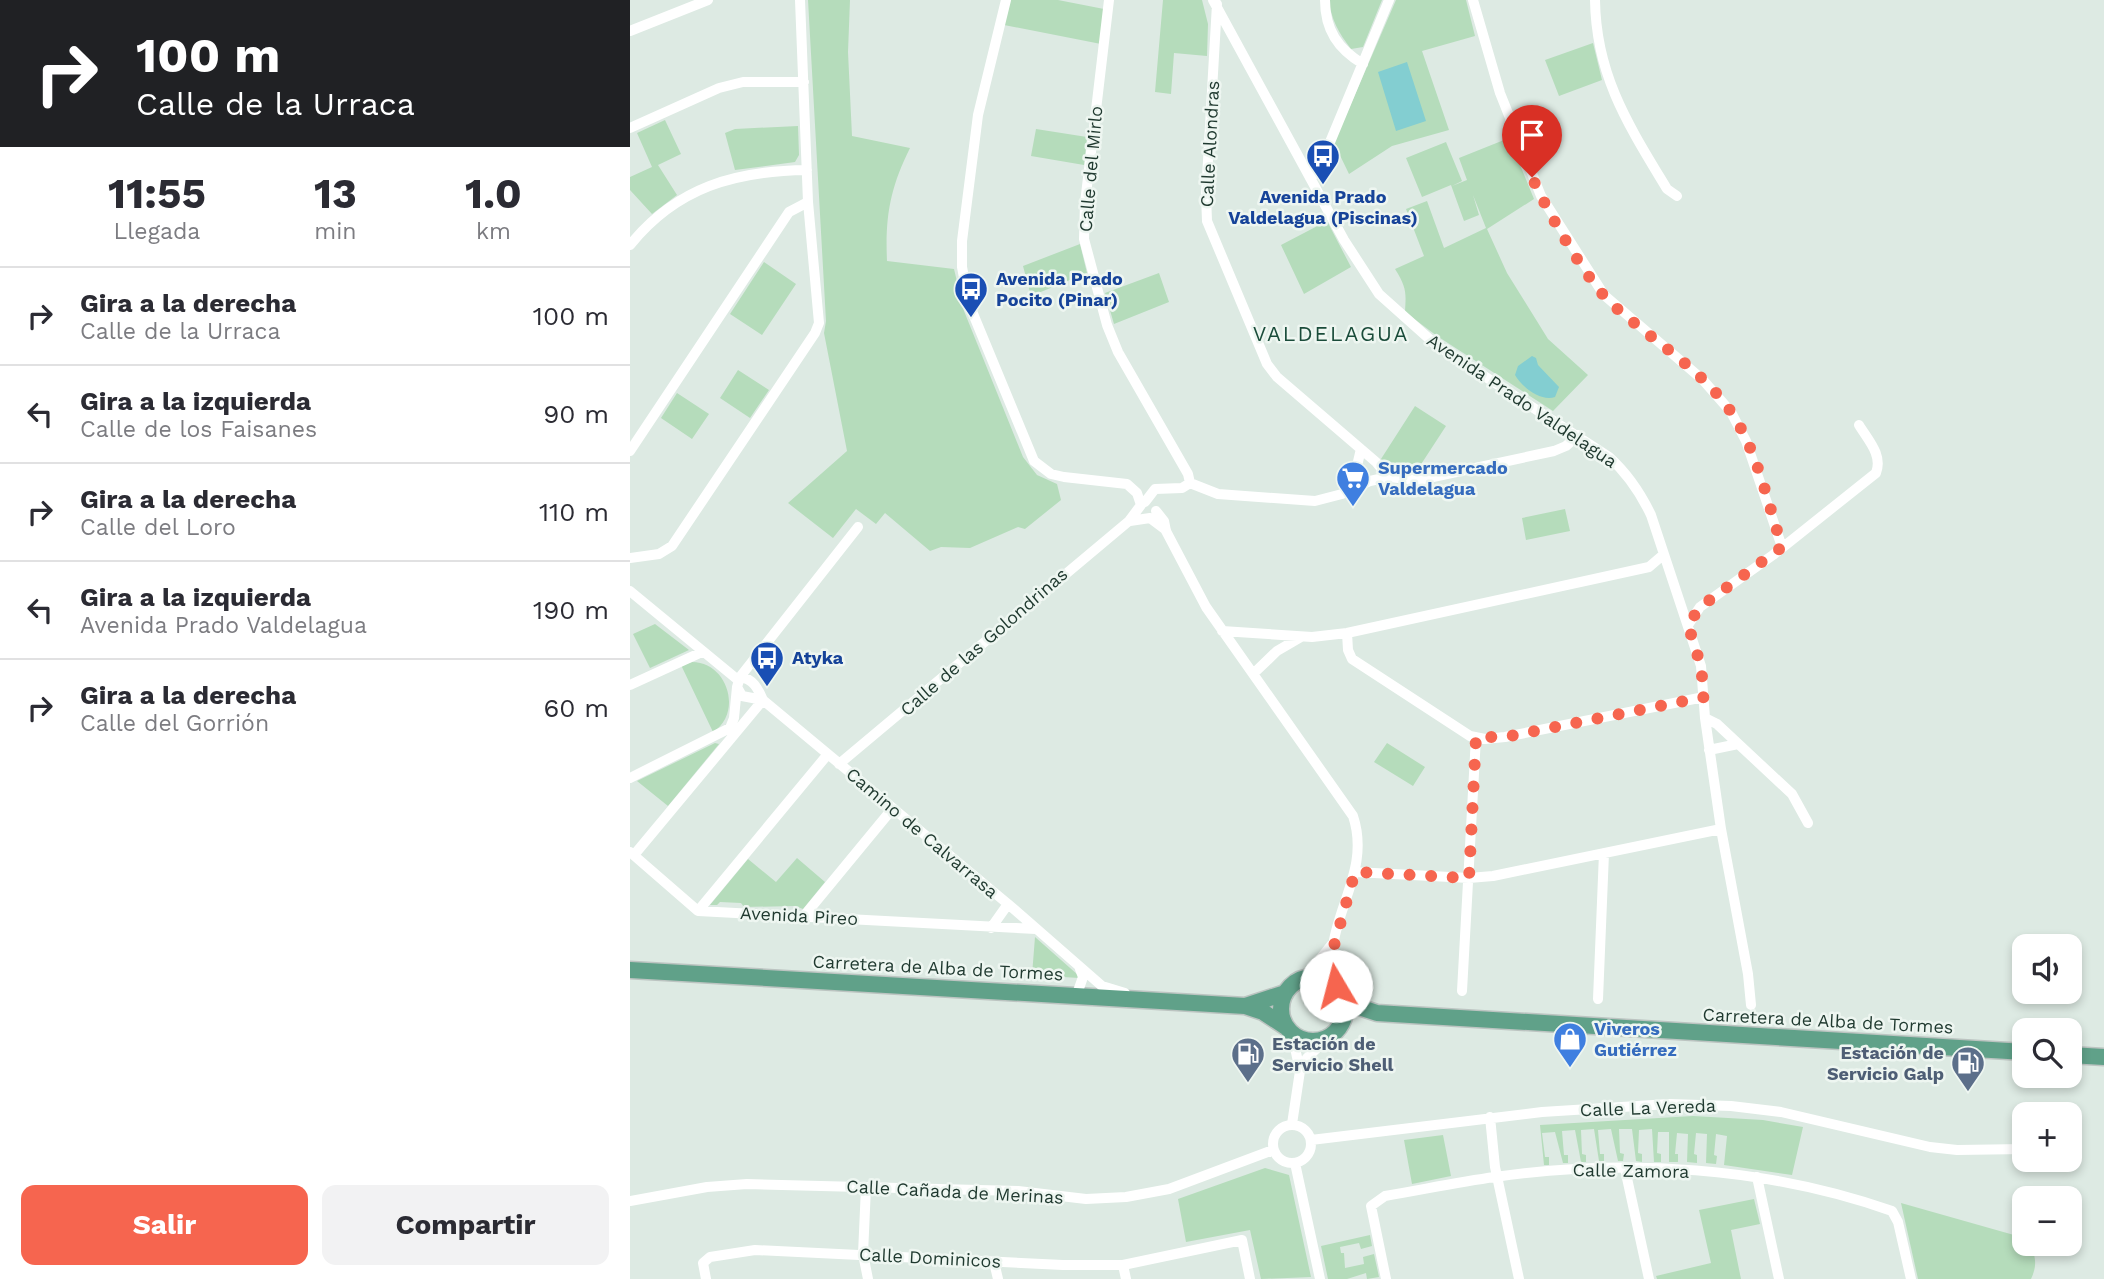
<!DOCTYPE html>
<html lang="es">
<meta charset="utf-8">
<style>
body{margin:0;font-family:"Work Sans",sans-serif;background:#f2f2f3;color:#2b2b33;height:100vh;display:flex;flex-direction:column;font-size:26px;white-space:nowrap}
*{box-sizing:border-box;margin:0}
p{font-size:23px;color:#7c7c81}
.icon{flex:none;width:38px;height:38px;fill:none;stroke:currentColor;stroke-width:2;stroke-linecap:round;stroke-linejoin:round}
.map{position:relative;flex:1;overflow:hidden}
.drawer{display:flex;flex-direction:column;background:#fff;width:630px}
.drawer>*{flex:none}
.hud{background:#202124;color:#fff;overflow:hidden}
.controls{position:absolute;left:1382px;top:934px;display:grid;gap:14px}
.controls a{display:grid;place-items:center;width:70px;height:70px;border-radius:14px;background:#fff;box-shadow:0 4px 10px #0003;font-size:35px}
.pin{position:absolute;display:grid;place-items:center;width:60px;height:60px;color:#fff;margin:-72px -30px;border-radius:50% 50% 50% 0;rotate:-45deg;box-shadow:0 0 7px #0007}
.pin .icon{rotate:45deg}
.me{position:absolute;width:77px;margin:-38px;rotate:352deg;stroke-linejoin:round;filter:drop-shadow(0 0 5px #0008)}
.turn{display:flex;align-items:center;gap:24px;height:147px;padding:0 21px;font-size:32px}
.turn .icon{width:91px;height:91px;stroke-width:2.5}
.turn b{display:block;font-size:49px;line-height:60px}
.eta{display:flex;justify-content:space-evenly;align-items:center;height:119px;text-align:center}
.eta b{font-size:42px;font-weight:700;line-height:49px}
.primary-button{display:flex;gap:14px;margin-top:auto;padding:14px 21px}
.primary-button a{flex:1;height:80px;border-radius:14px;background:#f6654f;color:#fff;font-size:28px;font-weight:700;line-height:80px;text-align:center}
.primary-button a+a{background:#f2f2f3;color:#2b2b33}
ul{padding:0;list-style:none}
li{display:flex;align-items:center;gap:21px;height:98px;padding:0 21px;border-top:2px solid #e1e1e2}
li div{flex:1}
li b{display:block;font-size:26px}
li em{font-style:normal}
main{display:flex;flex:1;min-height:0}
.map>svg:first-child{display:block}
.green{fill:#b5dcbb}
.water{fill:#83ced1}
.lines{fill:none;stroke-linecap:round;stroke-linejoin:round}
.primary-casing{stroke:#bcc4c1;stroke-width:19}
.street{stroke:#fff;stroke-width:10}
.primary{stroke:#60a189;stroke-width:16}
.route{stroke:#f6654f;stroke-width:12;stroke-dasharray:0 21.6}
.labels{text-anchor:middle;stroke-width:5;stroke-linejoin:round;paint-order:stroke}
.street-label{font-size:18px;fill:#1f392f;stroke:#eef6f1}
.transit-label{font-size:18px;font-weight:bold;fill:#164399;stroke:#eef6f1;text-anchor:start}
.shop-label{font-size:18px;font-weight:bold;fill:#366cbe;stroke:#eef6f1;text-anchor:start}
.service-label{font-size:18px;font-weight:bold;fill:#4e5e75;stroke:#eef6f1;text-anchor:start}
.quarter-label{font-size:21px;letter-spacing:2px;fill:#1a4c3a;stroke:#eef6f1}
</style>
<main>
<section class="drawer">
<div class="hud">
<div class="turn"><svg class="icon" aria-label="right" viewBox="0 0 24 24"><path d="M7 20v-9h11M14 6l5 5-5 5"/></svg><div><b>100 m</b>Calle de la Urraca</div></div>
</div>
<div class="eta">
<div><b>11:55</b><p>Llegada</p></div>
<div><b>13</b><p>min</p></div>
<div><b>1.0</b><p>km</p></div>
</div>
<ul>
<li><svg class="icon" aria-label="right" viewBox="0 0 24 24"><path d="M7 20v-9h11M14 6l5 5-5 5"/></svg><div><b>Gira a la derecha</b><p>Calle de la Urraca</p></div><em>100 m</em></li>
<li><svg class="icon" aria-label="left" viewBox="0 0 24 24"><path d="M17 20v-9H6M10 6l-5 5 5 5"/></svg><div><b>Gira a la izquierda</b><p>Calle de los Faisanes</p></div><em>90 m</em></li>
<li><svg class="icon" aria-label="right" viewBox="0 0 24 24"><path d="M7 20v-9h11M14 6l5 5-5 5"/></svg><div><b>Gira a la derecha</b><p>Calle del Loro</p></div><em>110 m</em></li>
<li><svg class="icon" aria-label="left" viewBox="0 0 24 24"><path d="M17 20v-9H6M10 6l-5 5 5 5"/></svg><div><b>Gira a la izquierda</b><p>Avenida Prado Valdelagua</p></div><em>190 m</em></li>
<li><svg class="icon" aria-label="right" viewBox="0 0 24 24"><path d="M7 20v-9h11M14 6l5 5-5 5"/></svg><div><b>Gira a la derecha</b><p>Calle del Gorrión</p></div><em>60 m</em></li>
</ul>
<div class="primary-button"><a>Salir</a><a>Compartir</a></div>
</section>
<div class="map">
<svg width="1474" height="1279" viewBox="0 0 1474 1279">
<rect width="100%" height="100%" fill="#ddeae3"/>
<path class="green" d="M178,0H220L218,52L222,136L280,148C260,188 255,217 257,261L324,269L334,311L393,457L407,475L427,484L431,500L395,529L388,527L340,548L311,547L300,551L255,513L246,524L226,509L203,538L158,503L217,451L194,333L196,321Z
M380,0H428L474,9L471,44L374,25Z
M533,0H572L578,24L577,56L544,53L541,94L525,92Z
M699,0H752L733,47L721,49C709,33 701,20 699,0Z
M766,0H836L845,36L792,51L819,130L762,146L719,174L704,143Z
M963,43L972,80L929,96L915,60Z
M35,120L51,154L28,165L47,195L22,214L0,190V177L22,167L7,133Z
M168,126L169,155L165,162L105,170L95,133L105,129Z
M406,129L457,137L454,165L401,156Z
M879,138L904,199L857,229L877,273L918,339L958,375L923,411L807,336L775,312C776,293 777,288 765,269L794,256L776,209L797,201L814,248L856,228L843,195L849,215L834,221L821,185L792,197L776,158L816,142L832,181L822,186L837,180L829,158Z
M697,221L721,267L674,294L651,245Z
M450,244L457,273L401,296L393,266Z
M134,262L166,284L132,335L100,314Z
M529,273L539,302L484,324L475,293Z
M108,370L139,390L120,418L90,398Z
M47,393L79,414L62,439L31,418Z
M785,406L816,426L786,472C772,474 761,468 751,459Z
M935,509L940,531L896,540L892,518Z
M25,624L59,650L20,668L3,634Z
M62,662C98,662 113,713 83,732L51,665Z
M85,743L89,744L38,806L7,781Z
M757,743L795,767L783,786L744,762Z
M167,858L195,882L173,909L165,906L114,907L111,903L90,902L87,905H80L118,859L146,882Z
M405,937L448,975L449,978L402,975Z
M1063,1116L1133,1120L1173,1127L1162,1175L1094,1165L1097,1136L1086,1134L1084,1155L1087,1156L1086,1164L1076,1163L1077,1134L1066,1133L1064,1154L1067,1155V1163L1057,1162L1058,1134L1047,1133L1045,1154H1048V1162H1039V1132H1028L1027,1153L1031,1154V1162H1024L1022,1129L1009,1130L1008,1153L1012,1154V1162L1006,1161L1002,1129H989L990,1153L994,1154L993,1161H988L981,1129L968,1130L970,1154H974V1161H969L964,1129L951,1130L952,1154L956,1155V1162H951L945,1130L932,1131L934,1155H938V1163H933L925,1132L912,1133L915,1157H919V1165H914L910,1125Z
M813,1135L821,1176L782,1184L774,1140Z
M635,1168L659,1175L681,1277L631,1279L620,1230L556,1242L548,1199Z
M1124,1199L1130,1224L1101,1230L1111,1279H1027L1026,1276L1081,1263L1069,1210Z
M1271,1203L1391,1237L1395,1244L1401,1245C1406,1258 1407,1266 1401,1279H1288Z
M740,1235L742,1246L731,1249L729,1243L710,1247L711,1253H714L715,1268L734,1264L733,1257L744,1254L749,1277L737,1279L736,1273L717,1279H698L691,1246Z"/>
<path class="water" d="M777,62L796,121L766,131L748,72Z
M902,356L906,358L908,365L929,387L925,397C911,402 892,387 885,375L888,366Z"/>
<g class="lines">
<g class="primary-casing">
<path id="primary" d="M0,970L615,1006L633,1012L656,1027
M651 1009a32 32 0 1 1 64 0a32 32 0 1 1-64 0Z
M712,996L729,1007L747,1013L1395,1052
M615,1006L655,993
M1440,1055L1474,1057"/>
</g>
<path class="street" d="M376,0L348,115L332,241V267L339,304L404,461L421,474L434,477L497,484L507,493L511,505
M479,0L455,203L454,239L477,325L488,352L558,474L560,483
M583,0L714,240L749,294L805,344L979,457C998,474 1010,492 1021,515L1071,666L1075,718L1091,829L1118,974L1121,1005
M695,0C695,30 708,49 733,64
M843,0L870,93L911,196L974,295L1073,380L1101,412L1116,441L1152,547
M965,0C966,76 999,126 1037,189L1047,196
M587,4L576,195L577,221L637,364L647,377L746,462L758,477
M0,31L78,0
M0,128L89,88L113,82H174
M680,178L688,171L759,0
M0,245C47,187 105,171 177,170
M0,451L159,212L178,202
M560,483L588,494L685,501L712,494L740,481L758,477L789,480L924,451L936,446L948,435
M721,491L731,449
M515,502L525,489L552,488L560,483
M526,511L534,521L536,531L576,607L723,816C744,879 687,924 706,986
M500,521L520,518L536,530
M0,558L29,554L42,546L185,333L189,323L178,202L170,0
M0,591L108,680
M1058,625L1070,607L1143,555L1246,473C1253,455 1238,440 1229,425
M592,631L682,637L717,633L1019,567L1033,555
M717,633L718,650L722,659L840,736L855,739L875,737L1074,697
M623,674L647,651L671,637
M110,677L228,527
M0,685L72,652
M133,700L112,696L107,687L110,677C124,679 128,689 133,700L378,904L472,986L495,993
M1075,718L1087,724L1162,794L1178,823
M1079,750L1108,744
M209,764L499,521L511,505
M0,778L100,728L104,718L107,687
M0,852L68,911L406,929
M4,855L133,700
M725,872L839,878L863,876L1091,829
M68,911L198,754
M174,916L263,808
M361,928L378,904
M675,978L702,944
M832,991L846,737
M447,994L453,977L450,969
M968,999L974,853
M662,1034L670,1071L662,1124
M671,1070L677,1058L697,1038
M860,1117L865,1167L889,1279
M643 1144a19 19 0 1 1 38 0a19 19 0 1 1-38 0Z
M681,1140L912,1112L1039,1104L1101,1106L1151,1112L1300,1147L1327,1150L1395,1149
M665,1163L690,1279
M995,1169L1019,1279
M1127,1177L1149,1279
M236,1187L233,1254L238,1279
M0,1201L77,1187L117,1184L388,1191L456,1199L496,1197L539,1189L643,1150
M364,1262L368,1279
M493,1265L496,1279
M76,1279L73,1263L80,1257L125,1250L433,1265H493L612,1240L620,1279
M756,1279L741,1206L755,1196C791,1190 828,1182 865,1177C996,1158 1137,1167 1262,1211L1268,1222L1281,1279"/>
<use href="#primary" class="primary"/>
</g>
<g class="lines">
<path class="route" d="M706,986L700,960L725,872L839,878L846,737H875L1074,697L1071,666L1058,625L1070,607L1152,547C1138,503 1127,450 1101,412C1071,368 1021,340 982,304C956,280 917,211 902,177"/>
</g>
<defs>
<g id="bus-pin" transform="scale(1.75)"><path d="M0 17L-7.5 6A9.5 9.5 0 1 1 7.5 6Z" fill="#1a4fb4" stroke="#eef6f1"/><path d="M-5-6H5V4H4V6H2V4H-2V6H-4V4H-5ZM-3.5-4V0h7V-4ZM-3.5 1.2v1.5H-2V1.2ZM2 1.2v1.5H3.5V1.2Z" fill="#fff"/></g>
<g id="supermarket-pin" transform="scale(1.75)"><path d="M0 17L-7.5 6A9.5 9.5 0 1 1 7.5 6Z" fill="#3f7fe0" stroke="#eef6f1"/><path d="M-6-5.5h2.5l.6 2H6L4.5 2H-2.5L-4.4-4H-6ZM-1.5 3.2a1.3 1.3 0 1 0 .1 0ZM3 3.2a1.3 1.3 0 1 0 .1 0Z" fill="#fff"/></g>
<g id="shop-pin" transform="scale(1.75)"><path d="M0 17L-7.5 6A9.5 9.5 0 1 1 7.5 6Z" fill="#3f7fe0" stroke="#eef6f1"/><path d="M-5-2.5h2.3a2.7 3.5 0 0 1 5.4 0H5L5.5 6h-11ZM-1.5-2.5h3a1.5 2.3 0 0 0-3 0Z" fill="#fff"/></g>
<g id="fuel-pin" transform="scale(1.75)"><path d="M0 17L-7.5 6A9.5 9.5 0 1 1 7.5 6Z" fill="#5c6f8a" stroke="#eef6f1"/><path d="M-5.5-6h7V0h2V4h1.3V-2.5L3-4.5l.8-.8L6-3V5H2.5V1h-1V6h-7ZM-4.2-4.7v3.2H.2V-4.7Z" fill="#fff"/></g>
</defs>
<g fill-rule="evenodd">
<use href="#bus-pin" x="693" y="156"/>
<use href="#bus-pin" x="341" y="289"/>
<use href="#supermarket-pin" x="723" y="478"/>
<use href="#bus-pin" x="137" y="658"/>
<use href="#shop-pin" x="940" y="1039"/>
<use href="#fuel-pin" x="618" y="1054"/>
<use href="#fuel-pin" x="1338" y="1063"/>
</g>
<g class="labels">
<g class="street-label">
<text transform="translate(580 144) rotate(-87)" y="6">Calle Alondras</text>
<text transform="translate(461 169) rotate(-85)" y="6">Calle del Mirlo</text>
<text transform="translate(892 401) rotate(34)" y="6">Avenida Prado Valdelagua</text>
<text transform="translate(354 642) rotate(-41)" y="6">Calle de las Golondrinas</text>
<text transform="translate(292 833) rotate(40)" y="6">Camino de Calvarrasa</text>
<text transform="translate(169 916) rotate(3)" y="6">Avenida Pireo</text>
<text transform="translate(308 968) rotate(3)" y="6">Carretera de Alba de Tormes</text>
<text transform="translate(1198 1021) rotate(3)" y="6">Carretera de Alba de Tormes</text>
<text transform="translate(1018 1108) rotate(-2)" y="6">Calle La Vereda</text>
<text transform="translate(1001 1171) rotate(1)" y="6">Calle Zamora</text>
<text transform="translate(325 1192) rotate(3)" y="6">Calle Cañada de Merinas</text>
<text transform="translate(300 1258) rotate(3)" y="6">Calle Dominicos</text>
</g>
<g class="transit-label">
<text x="693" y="203" text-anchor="middle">Avenida Prado<tspan x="693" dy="21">Valdelagua (Piscinas)</tspan></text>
<text x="366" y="285">Avenida Prado<tspan x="366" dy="21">Pocito (Pinar)</tspan></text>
<text x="162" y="664">Atyka</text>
</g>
<g class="shop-label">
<text x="748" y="474">Supermercado<tspan x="748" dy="21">Valdelagua</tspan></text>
<text x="964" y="1035">Viveros<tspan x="964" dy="21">Gutiérrez</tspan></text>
</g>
<g class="service-label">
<text x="642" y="1050">Estación de<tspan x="642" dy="21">Servicio Shell</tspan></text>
<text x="1314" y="1059" text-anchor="end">Estación de<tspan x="1314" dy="21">Servicio Galp</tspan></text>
</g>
<g class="quarter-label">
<text x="701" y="341">VALDELAGUA</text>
</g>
</g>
</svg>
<div class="controls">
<a><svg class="icon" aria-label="sound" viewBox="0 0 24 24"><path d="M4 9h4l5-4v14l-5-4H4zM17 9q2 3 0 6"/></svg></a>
<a><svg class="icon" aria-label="search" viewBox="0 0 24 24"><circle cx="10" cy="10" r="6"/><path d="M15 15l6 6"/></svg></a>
<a>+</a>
<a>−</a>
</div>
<div class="pin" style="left:902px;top:177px;background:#d93025"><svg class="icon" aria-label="arrive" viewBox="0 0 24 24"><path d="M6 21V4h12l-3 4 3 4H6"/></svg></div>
<svg class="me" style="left:706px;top:986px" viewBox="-20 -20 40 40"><circle r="19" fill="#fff"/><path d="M0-13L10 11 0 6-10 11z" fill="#f6654f"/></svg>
</div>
</main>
